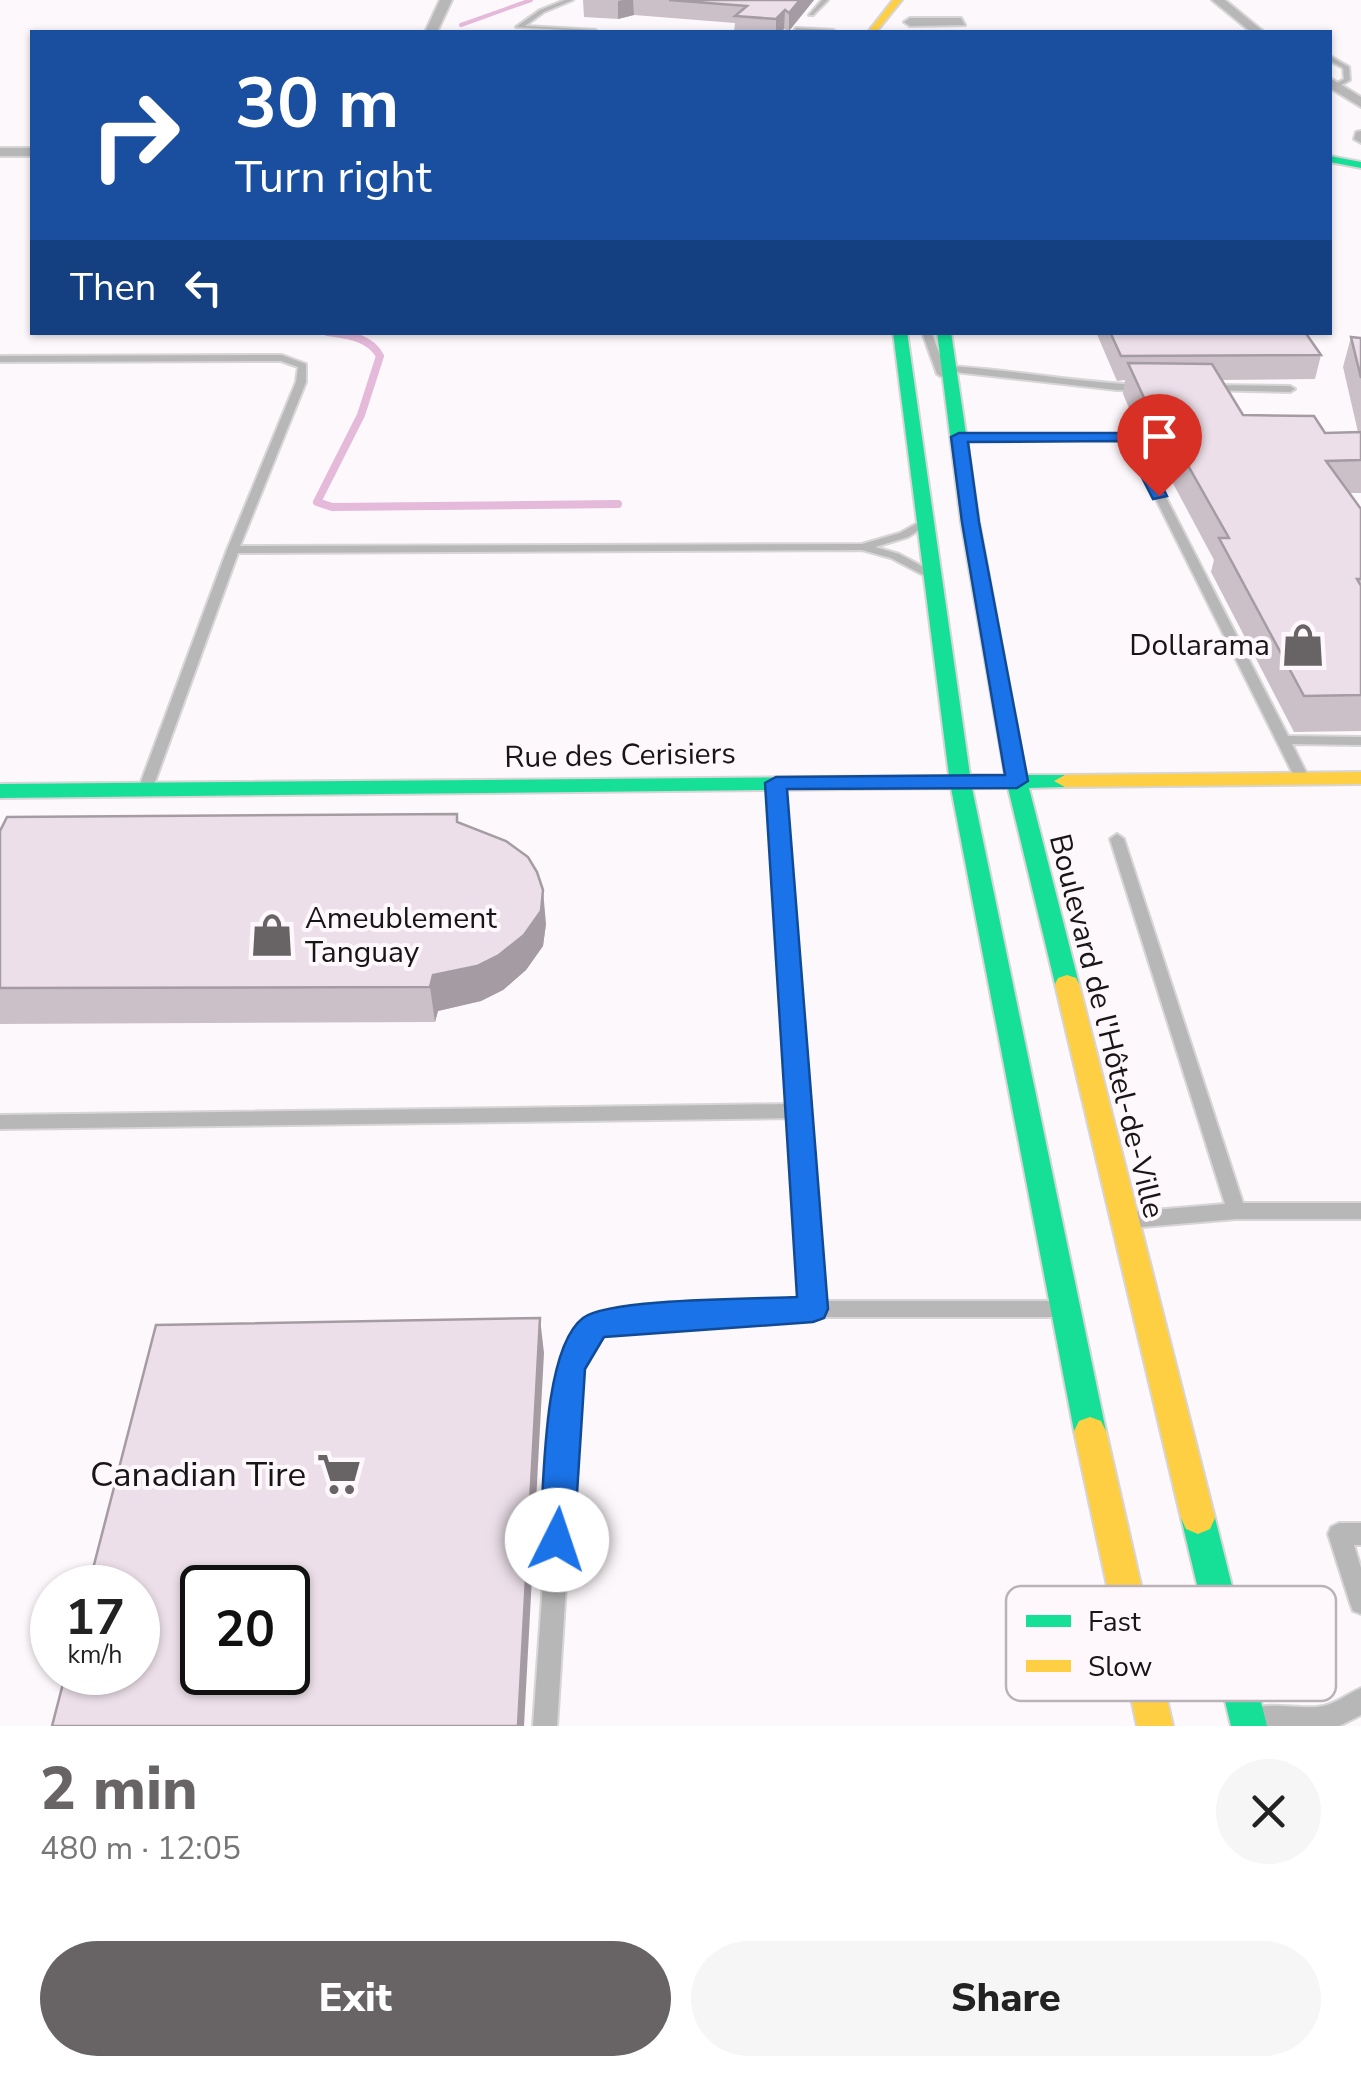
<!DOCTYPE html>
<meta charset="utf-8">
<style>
body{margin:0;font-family:"Nunito Sans",sans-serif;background:#f6f6f6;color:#222;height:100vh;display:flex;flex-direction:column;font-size:38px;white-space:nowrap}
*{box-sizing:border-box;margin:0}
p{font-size:32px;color:#767676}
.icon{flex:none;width:55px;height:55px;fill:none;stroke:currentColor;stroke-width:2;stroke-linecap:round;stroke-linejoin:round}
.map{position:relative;height:1726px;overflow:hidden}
.panel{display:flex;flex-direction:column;background:#fff;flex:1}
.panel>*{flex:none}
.top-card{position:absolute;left:30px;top:30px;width:1302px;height:305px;border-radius:0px;box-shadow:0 2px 8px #0004;background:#1a4fa0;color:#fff;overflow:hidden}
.speed{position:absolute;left:30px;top:1565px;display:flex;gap:20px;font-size:50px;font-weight:700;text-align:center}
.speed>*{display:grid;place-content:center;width:130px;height:130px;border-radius:50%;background:#fff;box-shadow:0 2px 8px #0004;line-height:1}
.speed small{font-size:25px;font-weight:400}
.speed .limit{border:5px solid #111;border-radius:15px;background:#fff;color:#111}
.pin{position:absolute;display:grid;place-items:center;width:85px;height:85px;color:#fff;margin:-102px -42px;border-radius:50% 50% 50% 0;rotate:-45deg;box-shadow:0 0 10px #0007}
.pin .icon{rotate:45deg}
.me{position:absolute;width:110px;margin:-55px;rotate:4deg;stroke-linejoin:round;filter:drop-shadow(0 0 8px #0008)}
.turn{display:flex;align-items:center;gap:35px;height:210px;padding:0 40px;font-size:45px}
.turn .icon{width:130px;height:130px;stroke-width:2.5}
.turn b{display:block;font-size:70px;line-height:85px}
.then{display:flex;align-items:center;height:95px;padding:0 40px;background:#0003;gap:20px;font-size:38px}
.round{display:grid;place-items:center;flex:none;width:105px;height:105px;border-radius:52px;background:#f6f6f6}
.head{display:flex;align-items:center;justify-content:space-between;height:170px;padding:0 40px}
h1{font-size:60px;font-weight:800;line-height:75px;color:#686466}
.primary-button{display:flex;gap:20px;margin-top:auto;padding:20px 40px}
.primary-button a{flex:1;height:115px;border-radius:60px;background:#686466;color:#fff;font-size:40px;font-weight:800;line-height:115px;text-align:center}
.primary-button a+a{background:#f6f6f6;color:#222}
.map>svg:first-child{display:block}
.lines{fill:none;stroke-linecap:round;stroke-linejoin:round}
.stream-far1{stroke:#e4b9d9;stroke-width:4}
.stream{stroke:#e4b9d9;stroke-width:8}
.lane-casing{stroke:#d7d5d6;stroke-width:4}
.street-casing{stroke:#d7d5d6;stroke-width:4}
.fast-casing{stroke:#d7d5d6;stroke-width:4}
.slow-casing{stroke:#d7d5d6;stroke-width:4}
.lane{fill:#b7b7b8;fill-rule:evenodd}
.street{fill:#b7b7b8;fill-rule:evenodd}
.fast{fill:#16e098;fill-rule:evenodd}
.slow{fill:#ffcf43;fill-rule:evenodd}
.wall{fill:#cbc0c8}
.shaded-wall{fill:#a59ca3}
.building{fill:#ecdfe9;stroke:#a59ca3;stroke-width:2.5;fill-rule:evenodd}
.route{fill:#1a73e8;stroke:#114b97;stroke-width:2.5}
.labels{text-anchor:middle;stroke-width:8;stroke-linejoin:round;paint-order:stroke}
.poi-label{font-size:30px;fill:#171516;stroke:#fef7fc;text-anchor:end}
.street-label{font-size:30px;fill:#171516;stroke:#fef7fc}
.near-poi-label{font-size:35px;fill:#171516;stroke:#fef7fc;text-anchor:end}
.key{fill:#fef7fc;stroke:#b9b3b7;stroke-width:2.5}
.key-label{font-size:28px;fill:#171516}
</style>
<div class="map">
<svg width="1361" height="1726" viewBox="0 0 1361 1726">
<rect width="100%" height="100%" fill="#fdf8fb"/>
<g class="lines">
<path class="stream-far1" d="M461,25L531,0"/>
<path class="stream" d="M328,332C348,335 370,337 380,356L361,415L317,502L332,507L618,504"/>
<g class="lane-casing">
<path id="lane" d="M565,0H573L544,12L525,26L595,30L598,32L516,27L540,10Z
M822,0H828L813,15H809Z
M796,28L833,30L836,32L794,31Z
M1330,56L1349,67L1350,80L1336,88L1334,85L1344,79L1343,68L1330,61Z
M922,332H931L945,368L949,366C1013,370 1077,382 1141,385L1146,388L1141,391L1117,390L946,371L947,374L942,377L937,374Z
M282,355L306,364V382L240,546L862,544L900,533L923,520L929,523L927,525L908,537L875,547L899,554L937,574L931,578L927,577L891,558L862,550L238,553L152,790L150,793H140L138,790L227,550L296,382L298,367L281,361L0,362V356Z
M1209,385L1290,386L1295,389L1290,392L1205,390L1204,388Z
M1120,434L1138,443L1288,736L1361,737V745L1292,744L1309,778L1307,781H1297L1295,778L1129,445L1118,440H959L954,437L959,434Z
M776,779L783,783L822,1301H1054L1061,1303L1064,1309L1061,1315L1054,1317H813L622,1328C594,1337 584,1352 579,1380L557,1726H533L555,1413C560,1356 561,1329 622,1312L803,1301L791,1118L0,1129V1115L790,1104L769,783Z
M1117,834L1124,839L1243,1203H1361V1219H1236L1130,1228L1123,1225L1121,1220L1123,1215L1130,1212L1225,1204L1110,839Z
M1339,1523H1361V1545H1354L1361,1568V1614L1353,1611L1350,1603L1328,1534L1331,1527Z
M1361,1688V1715L1339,1726H1252L1249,1718L1252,1709C1271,1702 1296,1709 1317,1707C1335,1705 1345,1695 1361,1688Z"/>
</g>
<g class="street-casing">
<path id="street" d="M440,0H452L437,32H425Z
M1212,0H1225L1264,32H1251Z
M961,18L965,25L910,26L904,22L910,18Z
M1330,78L1361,97V107L1330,88Z
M1361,131V143L1354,139L1356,132Z
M0,148H32V156H0Z"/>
</g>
<g class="fast-casing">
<path id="fast" d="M1330,156L1361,162V168L1330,162Z
M893,332H907L970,775H1005L961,522L937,332H951L979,522L1026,775H1065L1076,781L1065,787L1029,788L1079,984L1076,990H1058L1055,984L1008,788H972L1106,1431L1101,1441L1090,1445L1079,1441L1074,1431L951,788L0,798V784L949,776Z
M1198,1502L1210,1507L1215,1518L1267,1726H1231L1181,1518L1186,1507Z"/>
</g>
<g class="slow-casing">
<path id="slow" d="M893,0H902L876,32H868Z
M1361,772V784L1065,787L1054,781L1065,775Z
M1067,975L1076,978L1079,984L1215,1518L1210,1529L1198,1534L1186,1529L1181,1518L1055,984L1058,978Z
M1090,1417L1101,1421L1106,1431L1173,1726H1137L1074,1431L1079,1421Z"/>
</g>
<use href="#lane" class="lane"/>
<use href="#street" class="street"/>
<use href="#fast" class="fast"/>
<use href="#slow" class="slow"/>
</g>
<path class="wall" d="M583,0H814L789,31L784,29L781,32H734L735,23L634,15L618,19L584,17Z
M1096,332H1305L1321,355L1315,379L1222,380L1243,415L1325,433L1358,432L1343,367L1351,337L1361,338V493H1349L1361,509V731L1294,732L1211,572L1214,560L1145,431H1139L1123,394L1125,380L1117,381Z
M457,814L458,822L546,924L543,946L526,970L503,990L481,1001L438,1011L435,1022L0,1024V831Z"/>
<path class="shaded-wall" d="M623,0H633L634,15L618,19V1Z
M800,0H814L789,31V13Z
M785,10L784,29L781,32H776V19Z
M543,890L546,924L543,946L526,970L503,990L481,1001L438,1011L435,1022L430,987L433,975Z
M540,1318L544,1353L524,1726H518Z"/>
<path class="building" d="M669,0H800L789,13L785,10L776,19L735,16L747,6Z
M1110,332H1305L1321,355L1121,356Z
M1351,337L1361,338V378Z
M1128,363L1212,364L1243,415L1314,416L1325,433L1361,432V460L1326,461L1361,509V579H1357L1361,586V695L1304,696L1219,538H1229L1151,400H1145Z
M457,814V822L506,841L528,857L537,872L543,890L541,911L524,935L499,955L477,966L433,975L430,987L0,988V831L7,817Z
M540,1318L518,1726H52L66,1672H138V1588H88L156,1325ZM202,1588H288V1672H202Z"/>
<path class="route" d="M959,433H1126L1141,443L1167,496L1153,499L1126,446L1117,441L968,442L979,522L1028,781L1017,788L787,789L828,1309L824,1318L813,1322L604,1337L585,1369L574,1540L569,1552L557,1557L545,1552L540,1540C544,1489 542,1349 583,1318C608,1298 758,1299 797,1297L765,783L776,777L1005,775L962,522L951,437Z"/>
<defs>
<g id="shop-bare" transform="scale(3.45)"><path d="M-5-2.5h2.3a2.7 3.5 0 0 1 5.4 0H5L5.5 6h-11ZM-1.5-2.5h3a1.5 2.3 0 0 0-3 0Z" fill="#686466" stroke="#fef7fc" stroke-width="2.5" paint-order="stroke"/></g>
<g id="supermarket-bare" transform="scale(3.45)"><path d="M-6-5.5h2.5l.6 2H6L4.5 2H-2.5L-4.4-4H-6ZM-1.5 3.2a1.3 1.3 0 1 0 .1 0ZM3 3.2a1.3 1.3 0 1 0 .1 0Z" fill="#686466" stroke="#fef7fc" stroke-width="2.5" paint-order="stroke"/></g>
</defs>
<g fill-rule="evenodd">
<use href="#shop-bare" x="1303" y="645"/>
<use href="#shop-bare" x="272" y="935"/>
<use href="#supermarket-bare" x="339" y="1474"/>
</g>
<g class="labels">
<g class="poi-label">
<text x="1270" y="655">Dollarama</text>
<text x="305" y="928" text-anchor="start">Ameublement<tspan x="305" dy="34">Tanguay</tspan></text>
</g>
<g class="street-label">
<text transform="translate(620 755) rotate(-1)" y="10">Rue des Cerisiers</text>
<text transform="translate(1107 1026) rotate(76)" y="10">Boulevard de l'Hôtel-de-Ville</text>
</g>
<g class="near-poi-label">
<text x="306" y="1486">Canadian Tire</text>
</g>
</g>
<rect x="1006" y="1586" width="330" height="115" rx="15" class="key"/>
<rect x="1026" y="1615" width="45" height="12" fill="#16e098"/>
<rect x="1026" y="1660" width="45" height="12" fill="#ffcf43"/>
<g class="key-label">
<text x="1088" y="1631">Fast</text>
<text x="1088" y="1676">Slow</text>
</g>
</svg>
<div class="speed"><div>17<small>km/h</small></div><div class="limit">20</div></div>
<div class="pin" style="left:1159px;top:496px;background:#d93025"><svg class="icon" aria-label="arrive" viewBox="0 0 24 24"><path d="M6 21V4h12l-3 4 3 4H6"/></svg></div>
<svg class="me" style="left:557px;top:1540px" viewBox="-20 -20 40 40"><circle r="19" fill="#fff"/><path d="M0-13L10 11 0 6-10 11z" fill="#1a73e8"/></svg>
<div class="top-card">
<div class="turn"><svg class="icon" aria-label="right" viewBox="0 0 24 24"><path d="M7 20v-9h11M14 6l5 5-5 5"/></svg><div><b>30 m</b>Turn right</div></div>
<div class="then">Then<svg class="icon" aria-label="left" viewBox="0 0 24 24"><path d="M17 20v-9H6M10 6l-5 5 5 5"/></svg></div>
</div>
</div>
<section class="panel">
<div class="head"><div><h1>2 min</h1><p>480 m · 12:05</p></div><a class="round"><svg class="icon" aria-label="close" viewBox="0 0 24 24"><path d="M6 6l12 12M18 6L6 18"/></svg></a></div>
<div class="primary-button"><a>Exit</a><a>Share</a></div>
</section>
